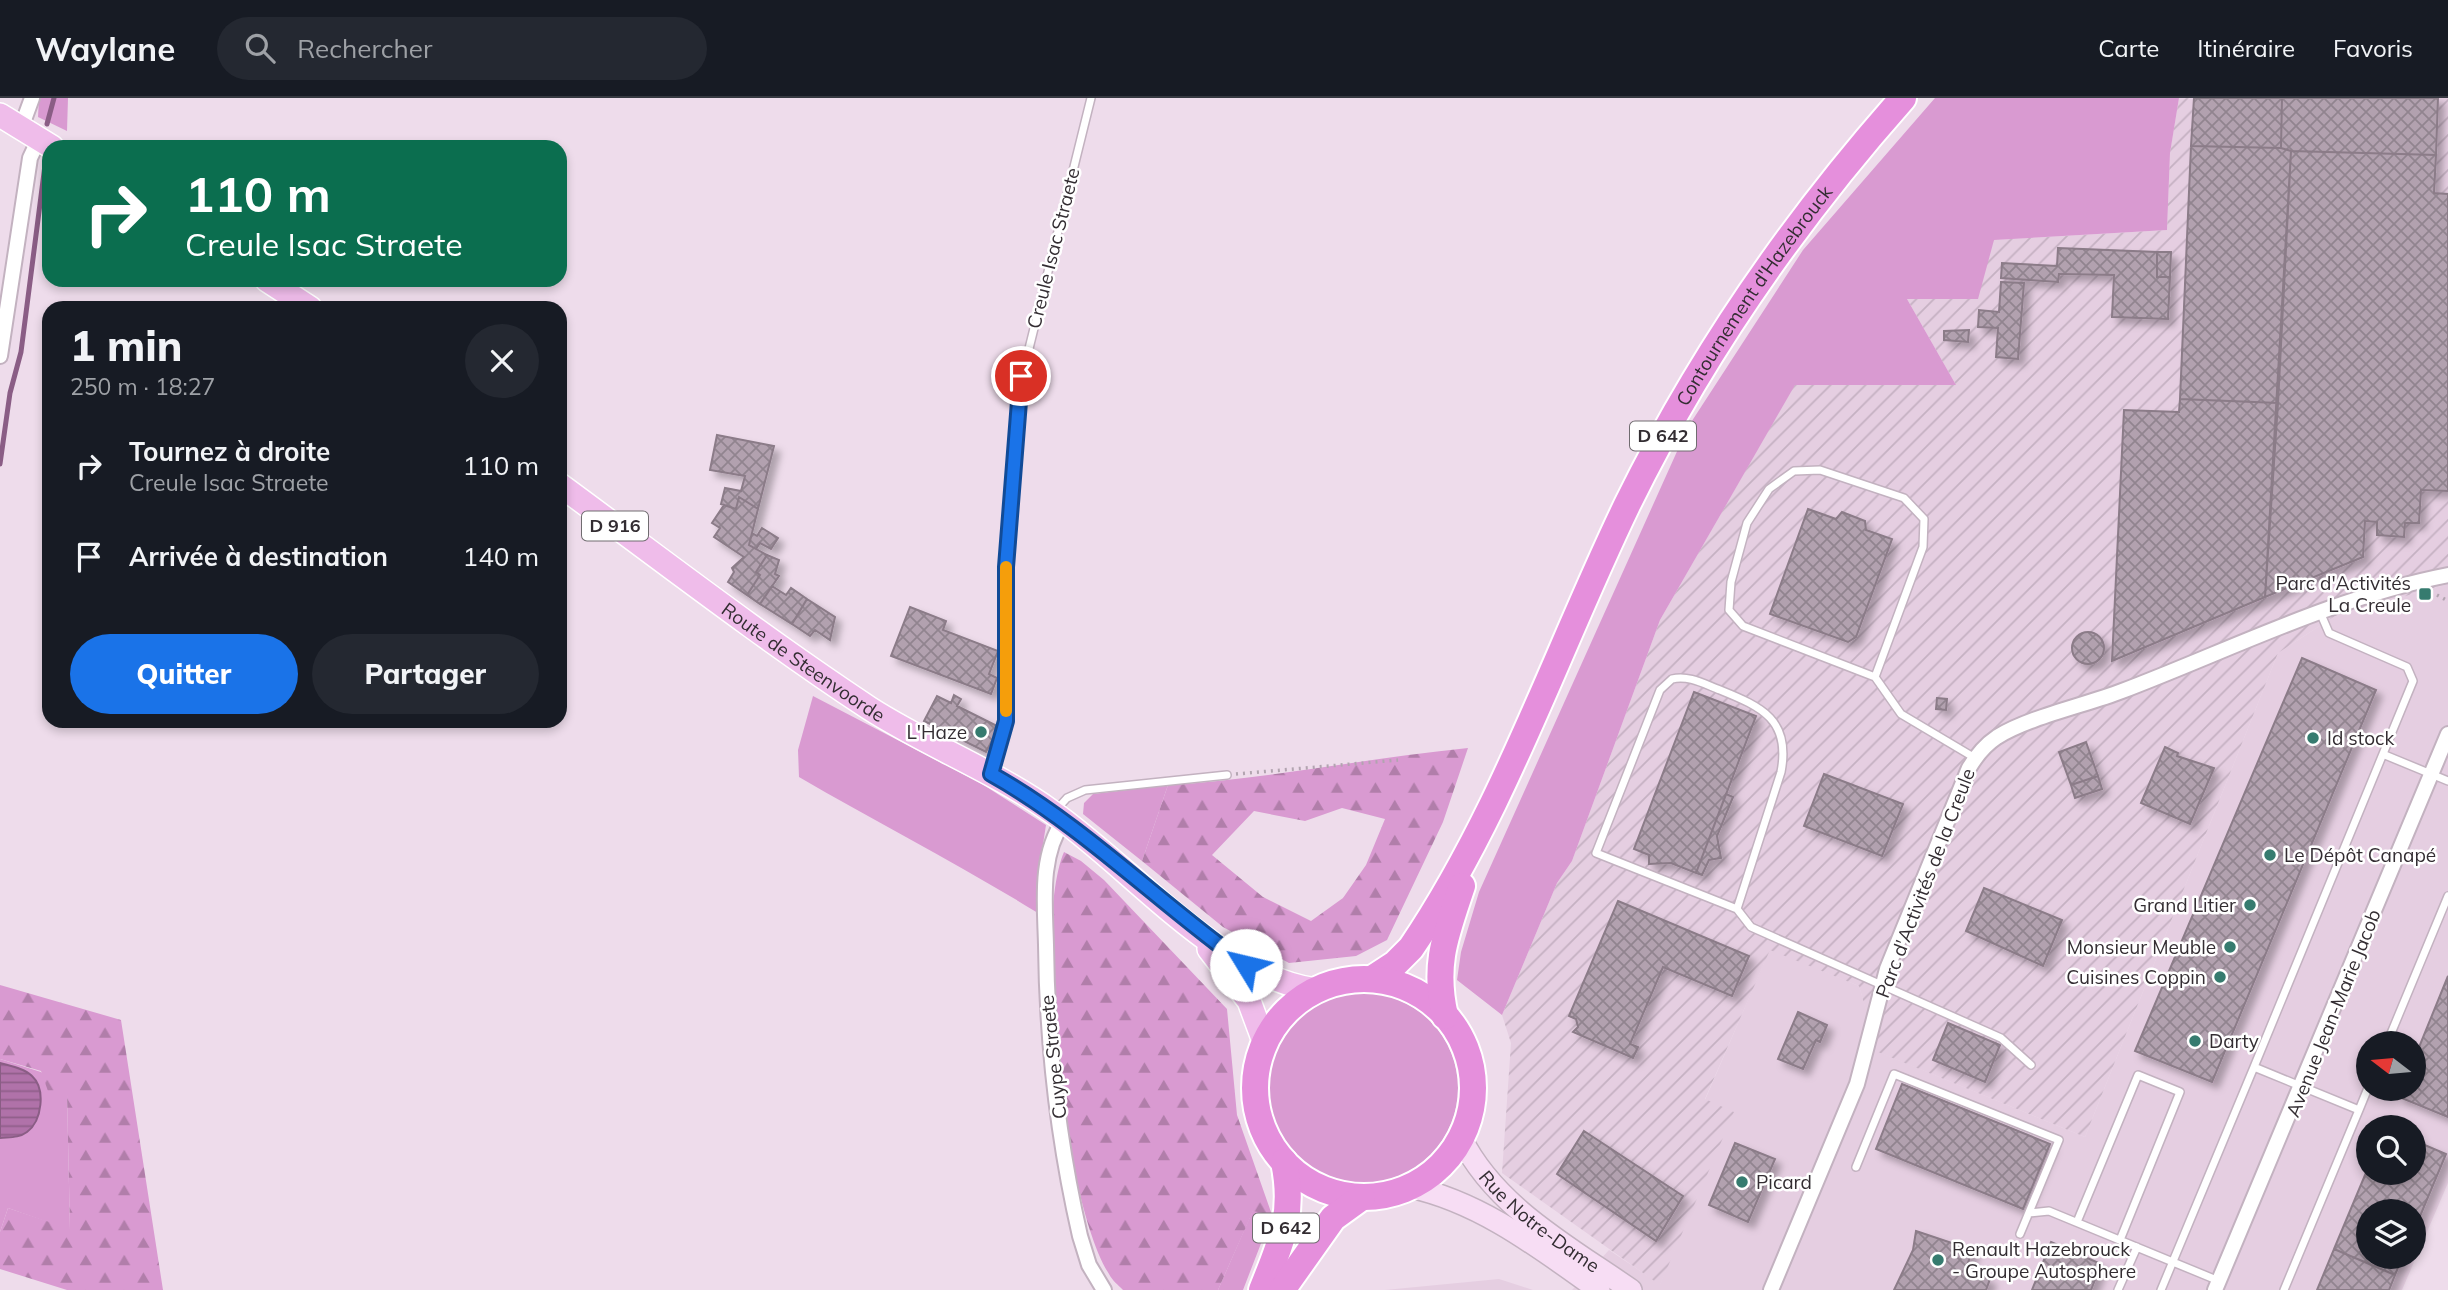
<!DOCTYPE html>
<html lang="fr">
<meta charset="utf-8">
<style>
body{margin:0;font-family:Mulish,sans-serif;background:#242831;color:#f1f3f6;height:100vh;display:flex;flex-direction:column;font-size:26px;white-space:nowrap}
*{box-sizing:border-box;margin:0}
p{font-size:23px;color:#9ea1a6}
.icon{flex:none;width:38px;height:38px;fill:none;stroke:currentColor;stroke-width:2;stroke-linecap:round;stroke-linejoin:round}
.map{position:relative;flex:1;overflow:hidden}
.side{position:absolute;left:42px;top:203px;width:525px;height:427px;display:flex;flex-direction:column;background:#171b24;border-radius:21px;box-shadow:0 4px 10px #0003}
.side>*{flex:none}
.guide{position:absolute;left:42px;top:42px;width:525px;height:147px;border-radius:21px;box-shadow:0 4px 10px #0003;background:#0b6e4f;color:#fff;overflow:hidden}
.needle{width:46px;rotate:286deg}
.tools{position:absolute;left:2356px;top:933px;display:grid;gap:14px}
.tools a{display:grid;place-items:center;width:70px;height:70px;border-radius:50%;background:#171b24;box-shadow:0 4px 10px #0003;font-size:35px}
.pin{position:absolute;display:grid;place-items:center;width:60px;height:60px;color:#fff;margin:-30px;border:4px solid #fff;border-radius:50%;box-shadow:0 2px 7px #0007}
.me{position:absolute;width:77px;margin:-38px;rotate:306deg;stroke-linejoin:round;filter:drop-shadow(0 0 5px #0008)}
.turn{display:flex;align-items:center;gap:24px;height:147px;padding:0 28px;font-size:32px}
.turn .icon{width:91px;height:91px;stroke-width:2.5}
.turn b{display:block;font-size:49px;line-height:60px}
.round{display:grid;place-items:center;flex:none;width:74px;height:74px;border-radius:37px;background:#242831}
.overview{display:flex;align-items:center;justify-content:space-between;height:119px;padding:0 28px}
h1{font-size:42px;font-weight:800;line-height:52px}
.cta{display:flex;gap:14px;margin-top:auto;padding:14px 28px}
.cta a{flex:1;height:80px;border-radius:42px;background:#1a73e8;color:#fff;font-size:28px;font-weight:800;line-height:80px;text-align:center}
.cta a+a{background:#242831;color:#f1f3f6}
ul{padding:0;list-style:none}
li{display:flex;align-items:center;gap:21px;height:91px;padding:0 28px}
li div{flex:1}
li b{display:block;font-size:26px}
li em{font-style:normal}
header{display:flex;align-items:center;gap:42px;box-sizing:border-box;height:98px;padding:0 35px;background:#171b24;border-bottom:2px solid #363941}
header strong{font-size:33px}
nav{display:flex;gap:38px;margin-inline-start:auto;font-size:24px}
.search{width:490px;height:63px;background:#242831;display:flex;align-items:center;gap:18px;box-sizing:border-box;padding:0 24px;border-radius:38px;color:#9ea1a6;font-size:26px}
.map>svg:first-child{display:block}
.built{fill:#e5cee1;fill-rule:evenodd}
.industrial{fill:url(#industrial-furrows)}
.green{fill:#d99ad1}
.forest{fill:url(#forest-firs);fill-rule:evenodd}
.water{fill:url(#water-rules);stroke:#8a5d85;stroke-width:2}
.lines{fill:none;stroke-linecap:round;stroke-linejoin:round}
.stream{stroke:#8a5d85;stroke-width:5}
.building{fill:url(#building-cross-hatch);stroke:#8b7b88;stroke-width:2;filter:url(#shadow)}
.lane-casing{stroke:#c3b2c0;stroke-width:10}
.street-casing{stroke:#c3b2c0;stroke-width:18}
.secondary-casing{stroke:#c3b2c0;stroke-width:24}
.primary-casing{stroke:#fff;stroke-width:26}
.highway-casing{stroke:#fff;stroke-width:30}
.path{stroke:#b2a4b0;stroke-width:3.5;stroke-dasharray:2 5;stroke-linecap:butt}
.lane{stroke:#fff;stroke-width:7}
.street{stroke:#fff;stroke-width:14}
.secondary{stroke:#f7ddf4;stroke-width:21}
.primary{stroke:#efbcea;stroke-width:23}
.highway{stroke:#e58fdc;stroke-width:26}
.route-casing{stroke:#114b97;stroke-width:18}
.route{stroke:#1a73e8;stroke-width:12}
.slow{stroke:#f59e0b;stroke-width:12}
.poi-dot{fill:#367b6f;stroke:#fff;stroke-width:2.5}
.labels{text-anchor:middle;stroke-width:5;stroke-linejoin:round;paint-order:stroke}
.shield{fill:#fff;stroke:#706c70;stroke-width:2}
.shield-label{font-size:18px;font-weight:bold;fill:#332d32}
.street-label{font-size:19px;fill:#332d32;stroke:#fff}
.poi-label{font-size:19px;fill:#332d32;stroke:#fff;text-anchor:end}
</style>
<header>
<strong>Waylane</strong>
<div class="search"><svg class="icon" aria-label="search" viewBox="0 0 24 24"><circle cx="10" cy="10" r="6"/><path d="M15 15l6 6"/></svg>Rechercher</div>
<nav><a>Carte</a><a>Itinéraire</a><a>Favoris</a></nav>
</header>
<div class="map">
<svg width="2448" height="1192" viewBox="0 0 2448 1192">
<defs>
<pattern id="industrial-furrows" width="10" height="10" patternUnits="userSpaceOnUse" patternTransform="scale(1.75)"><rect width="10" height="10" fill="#e5cee1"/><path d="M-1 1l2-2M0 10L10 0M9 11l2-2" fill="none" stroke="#c5b1c2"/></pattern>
<pattern id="forest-firs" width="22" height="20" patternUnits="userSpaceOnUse" patternTransform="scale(1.75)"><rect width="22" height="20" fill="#d99ad1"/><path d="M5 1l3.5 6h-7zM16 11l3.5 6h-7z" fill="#b17eaa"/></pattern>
<pattern id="water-rules" width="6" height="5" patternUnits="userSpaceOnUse" patternTransform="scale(1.75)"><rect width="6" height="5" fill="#b072a9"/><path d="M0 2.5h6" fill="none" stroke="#905e8a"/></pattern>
<pattern id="building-cross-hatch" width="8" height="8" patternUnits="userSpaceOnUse" patternTransform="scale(1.75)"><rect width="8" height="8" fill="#b2a1af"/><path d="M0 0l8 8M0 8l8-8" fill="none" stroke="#91848f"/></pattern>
<filter id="shadow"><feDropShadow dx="6" dy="6" stdDeviation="3.5" flood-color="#0004"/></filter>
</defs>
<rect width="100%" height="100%" fill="#eedceb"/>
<path class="built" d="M2448,486V1085L2402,1192H1572L1609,1152L1660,1186L1733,1014L1705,1002L1770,851L1859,888L1879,954L2085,1039L2278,555L2335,518ZM2368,945H2413V990H2368ZM2368,1029H2413V1074H2368ZM2368,1113H2413V1158H2368Z
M1499,1181L1533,1192H1385Z"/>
<path class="industrial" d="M2179,0H2448V486L2335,518L2278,555L2085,1039L1878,954L1859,888L1770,852L1705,1001L1734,1014L1660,1187L1502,1075L1511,945L1502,917L1557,785L1572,763L1660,522L1795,286L1956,287L1907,201L1994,142L2167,132L2170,54Z"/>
<path class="green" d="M39,0H68L67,33L38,19Z
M1935,0H2179L2170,55L2167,132L1994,142L1978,201H1907L1956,287H1795L1660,522L1572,763L1557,785L1502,917L1457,882L1461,854L1479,794L1688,329L1803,152Z
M813,598L982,686L1046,727L1037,785L1038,815C960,767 878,725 799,679L798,652Z
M1168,687L1142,763L1083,716L1084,705L1093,696Z
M1268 990a95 95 0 1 1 190 0a95 95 0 1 1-190 0Z
M0,961L41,974L67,997L70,1132L8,1110L0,1134Z
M1253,1112L1272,1117L1243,1192H1218Z"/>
<path class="forest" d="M1468,650L1443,724L1387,842L1356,858L1289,865L1223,829L1142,763L1168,687C1269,681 1367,660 1468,650ZM1342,710L1385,721L1366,767L1343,800L1311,823L1263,799L1212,757L1254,713L1305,723Z
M1064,754L1081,763L1104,782L1227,911L1237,1017L1272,1117L1253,1113L1218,1192H1123C1118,1187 1112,1182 1109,1176C1065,1107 1032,829 1064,754Z
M0,887L121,922L163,1192H67L0,1171V1134L8,1110L70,1131L67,997L49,996L41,973L0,961Z"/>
<path class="water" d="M0,965C10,968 24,970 32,978C46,991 42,1023 27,1034C19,1040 10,1039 0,1040Z"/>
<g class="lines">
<path class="stream" d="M47,26L54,0
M0,366L10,295L21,254L45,67"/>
</g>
<path class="building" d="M2194,0H2282L2281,50L2191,48Z
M2282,0H2438L2436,57L2291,53L2281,50Z
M2191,48L2281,50L2291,53L2278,305L2180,301Z
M2291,53L2436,57L2434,95L2448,96V393L2421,392L2419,425H2405L2404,439L2377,437V424L2365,423L2363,459L2265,499Z
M2058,150L2157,154V179H2170L2168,221L2112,219L2114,177L2059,176L2058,184L2001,180L2002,165L2057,168Z
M2157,154H2171L2170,179H2157Z
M2001,184L2024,185L2018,261L1996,259L1998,230L1978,229L1979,212L1999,214Z
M1969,232L1968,244L1944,242V233Z
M2180,301L2278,305L2265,499L2112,563L2124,312L2179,314Z
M717,337L774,348L758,411L739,399L736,411L721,406L725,390L741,393L745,378L710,372Z
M739,399L758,411L749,447L767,457L756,474L760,477L747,497L728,484L734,474L732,470L744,459L714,439L720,430L712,425L724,407L736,411Z
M1808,411L1836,421L1842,414L1865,423L1866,432L1892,441L1856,539L1848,544L1770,516Z
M762,430L778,440L771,451L760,445L756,451L749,447L752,435L757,438Z
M767,457L779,462L775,476L779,478L760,506L747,497L760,477L756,474Z
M772,488L786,497L791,490L807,501L792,526L760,506Z
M807,501L835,519L830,542L815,532L810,538L792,526Z
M910,509L946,523L943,532L998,553L989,576L997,580L991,596L891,558Z
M2072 550a16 16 0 1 1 32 0a16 16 0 1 1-32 0Z
M2302,560L2376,592L2212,984L2135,953Z
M1694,594L1756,618L1696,775L1671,765L1649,766V757L1634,751Z
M954,597L961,601L957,608L999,629L986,654L924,623L937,598L951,605Z
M1937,600L1947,601L1946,612L1936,611Z
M2086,644L2098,678L2071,687L2059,654Z
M2165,649L2178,655L2177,658L2214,670L2190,726L2141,705Z
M1824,676L1903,706L1882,758L1804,728Z
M2098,678L2102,691L2075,700L2071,687Z
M1726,696L1733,699L1717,738L1721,760L1709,762L1702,777L1696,775Z
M1984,790L2062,822L2043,868L1966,833Z
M1618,803L1749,858L1732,898L1663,869L1630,946L1638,949L1633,960L1573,934L1578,929L1576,921L1569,918Z
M2448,878V1019L2399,999L2402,990H2413V964Z
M1798,914L1827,927L1820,944L1816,942L1803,971L1778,961Z
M1948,925L2000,947L1985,984L1933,962Z
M1902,986L2050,1046L2023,1111L1876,1051Z
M1584,1033L1683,1098L1656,1143L1557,1076Z
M2413,1042L2446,1056L2413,1135V1113H2368V1158H2403L2395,1177L2334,1151L2368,1070V1074H2413Z
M1735,1045L1775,1061L1748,1124L1709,1107Z
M1916,1133L1973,1152L1965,1172L1990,1181L1986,1192H1894L1913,1152Z
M2051,1144L2101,1166L2091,1192H2032Z
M2334,1151L2395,1177L2389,1192H2317Z"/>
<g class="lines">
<g class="lane-casing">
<path id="lane" d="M2320,514L2329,535L2407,569L2413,583L2254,969L2359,1012L2368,990
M1875,579L1743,528L1729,512L1731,484L1747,425L1769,391L1794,373L1820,372L1904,400L1924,421L1923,449L1875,579L1901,616L1975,660
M2385,657L2448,683
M992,674L1006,623L1005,482L1014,400L1018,295L1091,0
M1057,711L1067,700L1085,692L1227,677
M1737,811L1781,674C1791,622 1762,609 1720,592C1704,586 1689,577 1672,581L1660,592L1596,755L1737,811L1751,829L2001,940L2031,967
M2387,945L2448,798
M1856,1069L1894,976L2059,1042L2020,1136
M2029,1115L2049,1113L2219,1183
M2077,1124L2138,977L2180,994L2120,1142
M2118,1192L2137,1149
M2161,1192L2254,969
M2284,1192L2359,1012"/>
</g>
<g class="street-casing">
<path id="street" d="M21,30L32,0
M0,258L30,60L39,41
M1064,722C1039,758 1045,805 1046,847C1047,946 1058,1042 1080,1138L1089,1167L1104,1192
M1771,1192L1857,986L1887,871L1969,670C1976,658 1985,647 1997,639C2029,619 2086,607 2122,593C2230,552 2334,499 2448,477
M2215,1192L2448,636"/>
</g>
<g class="secondary-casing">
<g id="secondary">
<path id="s1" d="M1461,1040C1495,1109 1569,1149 1631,1192"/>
<path d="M1410,1089C1481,1104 1541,1151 1599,1192"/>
</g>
</g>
<g class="primary-casing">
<g id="primary">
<path d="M0,17L52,49"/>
<path d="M267,182L310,210"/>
<path id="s2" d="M560,387C662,462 763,540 869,610C928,648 995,673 1052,714C1131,769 1220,879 1316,892"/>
<path d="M1209,851L1249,903L1265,946"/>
</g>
</g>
<g class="highway-casing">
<g id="highway">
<path id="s3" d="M1372,881L1395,866L1411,850C1503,714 1556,554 1627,407C1700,258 1793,124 1903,0"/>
<circle cx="1364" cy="990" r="109"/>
<path d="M1445,918C1433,866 1446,836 1462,788"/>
<path d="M1262,1192C1281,1144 1295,1116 1284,1064"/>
<path d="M1282,1192L1333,1120L1362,1099"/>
</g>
</g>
<path class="path" d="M2437,497L2448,503
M1236,676L1398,662"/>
<use href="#lane" class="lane"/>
<use href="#street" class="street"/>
<use href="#secondary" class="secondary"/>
<use href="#primary" class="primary"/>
<use href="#highway" class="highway"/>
</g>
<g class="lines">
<g class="route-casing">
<path id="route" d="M1021,278L1006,469V623L991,676C1084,728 1159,805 1246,867"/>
</g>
<use href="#route" class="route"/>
<path class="slow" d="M1006,469V613"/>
</g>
<g class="poi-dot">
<rect x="2418" y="489" width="14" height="14" rx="3.5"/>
<circle cx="981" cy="634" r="7"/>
<circle cx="2313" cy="640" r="7"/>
<circle cx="2270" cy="757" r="7"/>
<circle cx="2250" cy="807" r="7"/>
<circle cx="2230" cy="849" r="7"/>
<circle cx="2220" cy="879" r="7"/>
<circle cx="2195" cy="943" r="7"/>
<circle cx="1742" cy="1084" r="7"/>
<circle cx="1938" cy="1162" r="7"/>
</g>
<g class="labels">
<g class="shield">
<rect x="1630" y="323.5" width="66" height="29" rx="5"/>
<rect x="582" y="413.5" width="66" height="29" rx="5"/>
<rect x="1253" y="1115.5" width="66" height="29" rx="5"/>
</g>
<g class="shield-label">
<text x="1663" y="344">D 642</text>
<text x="615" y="434">D 916</text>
<text x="1286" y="1136">D 642</text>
</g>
<g class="street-label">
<text transform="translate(1053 150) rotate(-76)" y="7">Creule Isac Straete</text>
<text dy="7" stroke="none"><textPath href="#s3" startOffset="789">Contournement d'Hazebrouck</textPath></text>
<text dy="7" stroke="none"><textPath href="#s2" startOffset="301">Route de Steenvoorde</textPath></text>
<text transform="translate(1925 785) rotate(-69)" y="7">Parc d'Activités de la Creule</text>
<text transform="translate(2333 915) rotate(-68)" y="7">Avenue Jean-Marie Jacob</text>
<text transform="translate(1053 959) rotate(-96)" y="7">Cuype Straete</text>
<text dy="7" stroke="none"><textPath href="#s1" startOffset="116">Rue Notre-Dame</textPath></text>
</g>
<g class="poi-label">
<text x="2411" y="492">Parc d'Activités<tspan x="2411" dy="22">La Creule</tspan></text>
<text x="967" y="641">L'Haze</text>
<text x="2327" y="647" text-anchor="start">Id stock</text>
<text x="2284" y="764" text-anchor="start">Le Dépôt Canapé</text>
<text x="2236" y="814">Grand Litier</text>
<text x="2216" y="856">Monsieur Meuble</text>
<text x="2206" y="886">Cuisines Coppin</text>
<text x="2209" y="950" text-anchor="start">Darty</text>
<text x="1756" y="1091" text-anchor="start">Picard</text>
<text x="1952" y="1158" text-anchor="start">Renault Hazebrouck<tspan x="1952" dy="22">- Groupe Autosphere</tspan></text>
</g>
</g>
</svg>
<div class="tools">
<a><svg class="needle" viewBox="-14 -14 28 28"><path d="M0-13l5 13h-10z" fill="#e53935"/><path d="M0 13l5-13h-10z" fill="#9ea1a6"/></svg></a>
<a><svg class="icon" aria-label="search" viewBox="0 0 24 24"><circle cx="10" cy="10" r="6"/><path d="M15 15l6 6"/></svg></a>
<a><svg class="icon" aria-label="layers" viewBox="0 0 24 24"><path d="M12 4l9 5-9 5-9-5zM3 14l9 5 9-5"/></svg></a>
</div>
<div class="pin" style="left:1021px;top:278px;background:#d93025"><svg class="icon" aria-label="arrive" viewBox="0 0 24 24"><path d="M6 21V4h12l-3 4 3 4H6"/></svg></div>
<svg class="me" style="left:1246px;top:867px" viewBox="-20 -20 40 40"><circle r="19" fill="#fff"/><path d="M0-13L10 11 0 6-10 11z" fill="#1a73e8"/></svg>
<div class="guide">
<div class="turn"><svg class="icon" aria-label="right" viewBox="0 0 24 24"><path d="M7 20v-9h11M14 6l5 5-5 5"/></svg><div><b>110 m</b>Creule Isac Straete</div></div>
</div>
<section class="side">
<div class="overview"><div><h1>1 min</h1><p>250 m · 18:27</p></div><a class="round"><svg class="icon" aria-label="close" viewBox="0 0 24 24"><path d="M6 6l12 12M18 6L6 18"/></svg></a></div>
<ul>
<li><svg class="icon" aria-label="right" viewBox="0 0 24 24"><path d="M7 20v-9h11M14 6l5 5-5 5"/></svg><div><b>Tournez à droite</b><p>Creule Isac Straete</p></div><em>110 m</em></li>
<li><svg class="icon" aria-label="arrive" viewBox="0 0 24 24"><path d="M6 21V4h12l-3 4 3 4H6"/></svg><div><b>Arrivée à destination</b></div><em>140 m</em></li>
</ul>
<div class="cta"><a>Quitter</a><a>Partager</a></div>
</section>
</div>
